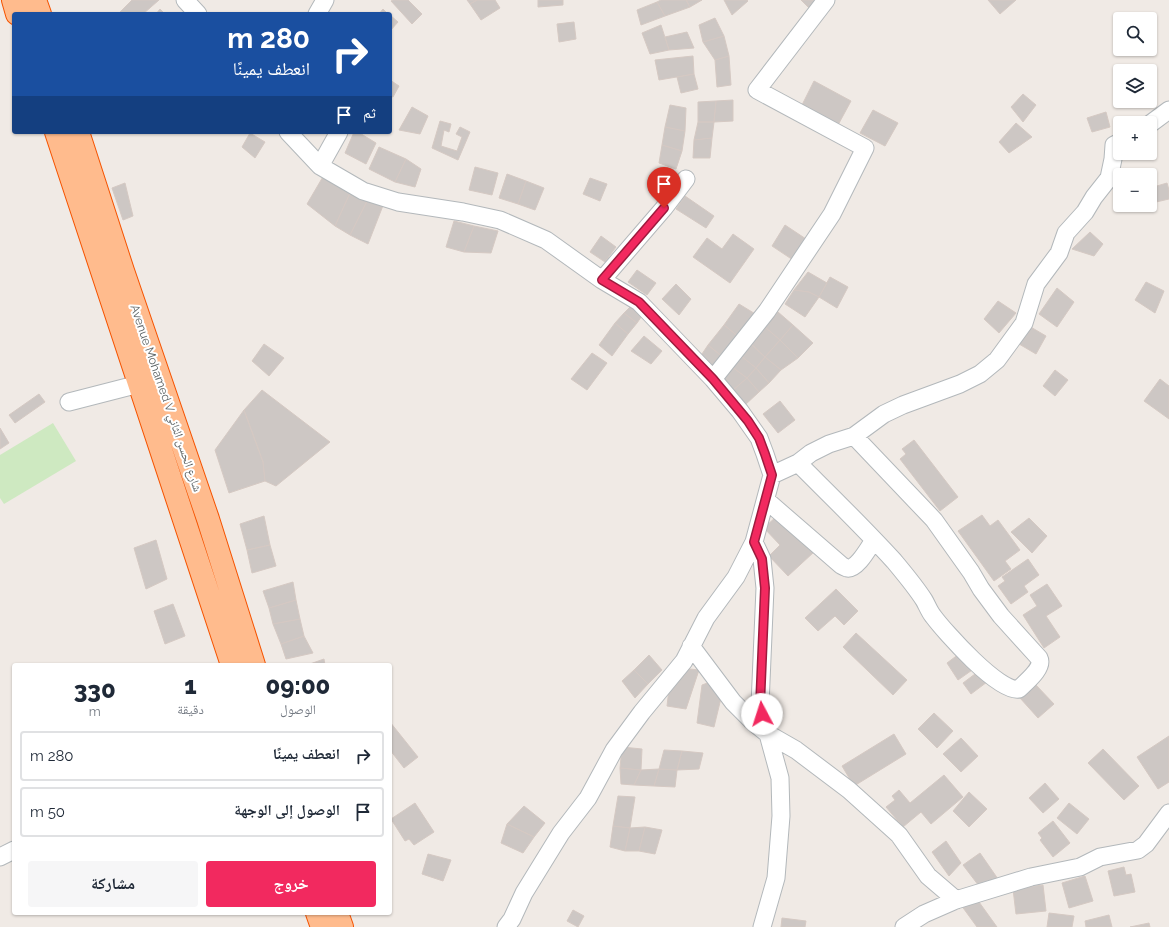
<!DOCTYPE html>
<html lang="ar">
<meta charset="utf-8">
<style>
body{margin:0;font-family:Raleway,"Noto Naskh Arabic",sans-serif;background:#f6f6f7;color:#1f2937;direction:rtl;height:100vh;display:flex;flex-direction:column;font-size:15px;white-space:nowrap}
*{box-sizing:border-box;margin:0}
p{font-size:13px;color:#747a83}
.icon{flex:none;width:22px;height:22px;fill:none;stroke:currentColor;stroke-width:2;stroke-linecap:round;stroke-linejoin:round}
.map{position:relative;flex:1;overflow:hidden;direction:ltr}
.panel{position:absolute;left:12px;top:663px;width:380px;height:252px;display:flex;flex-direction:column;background:#fff;border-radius:4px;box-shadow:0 1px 3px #0004;direction:rtl}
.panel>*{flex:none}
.hud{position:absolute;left:12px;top:12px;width:380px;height:122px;border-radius:4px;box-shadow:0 1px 3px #0004;direction:rtl;background:#1a4fa0;color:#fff;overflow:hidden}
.controls{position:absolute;left:1113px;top:12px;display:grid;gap:8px}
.controls a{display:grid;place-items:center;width:44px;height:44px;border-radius:4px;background:#fff;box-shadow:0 1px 3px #0004;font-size:20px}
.pin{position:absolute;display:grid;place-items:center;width:34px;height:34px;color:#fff;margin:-41px -17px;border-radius:50% 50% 50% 0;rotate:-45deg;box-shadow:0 0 4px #0007}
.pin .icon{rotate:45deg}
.me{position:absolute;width:44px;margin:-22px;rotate:355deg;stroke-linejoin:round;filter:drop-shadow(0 0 3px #0008)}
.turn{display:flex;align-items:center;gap:14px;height:84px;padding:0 16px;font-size:18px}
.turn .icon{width:52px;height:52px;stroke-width:2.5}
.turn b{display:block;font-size:28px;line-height:34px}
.then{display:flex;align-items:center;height:38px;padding:0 16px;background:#0003;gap:8px;font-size:15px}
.eta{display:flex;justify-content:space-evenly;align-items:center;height:68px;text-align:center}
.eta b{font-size:24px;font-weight:800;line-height:28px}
.button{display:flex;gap:8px;margin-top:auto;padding:8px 16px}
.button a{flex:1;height:46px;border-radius:4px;background:#f2295f;color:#fff;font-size:16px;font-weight:800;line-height:46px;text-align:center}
.button a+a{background:#f6f6f7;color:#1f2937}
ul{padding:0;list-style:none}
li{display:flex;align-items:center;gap:12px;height:50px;margin:0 8px 6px;padding:0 8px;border:2px solid #e0e1e3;border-radius:4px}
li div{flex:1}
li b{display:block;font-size:15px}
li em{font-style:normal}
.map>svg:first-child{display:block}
.green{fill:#cee9c1}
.building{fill:#cdc7c4;stroke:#d5c9c3}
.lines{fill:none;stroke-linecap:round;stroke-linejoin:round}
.minor-casing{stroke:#b3b8bb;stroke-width:19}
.highway-casing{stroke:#f55300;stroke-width:24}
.minor{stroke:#fff;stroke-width:17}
.highway{stroke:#ffbb8d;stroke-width:22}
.route-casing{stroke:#9d1b3e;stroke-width:10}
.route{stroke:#f2295f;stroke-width:7}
.labels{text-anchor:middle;stroke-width:4;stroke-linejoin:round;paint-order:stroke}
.street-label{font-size:12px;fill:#5d6466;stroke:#fff}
</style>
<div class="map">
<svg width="1169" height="927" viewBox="0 0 1169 927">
<rect width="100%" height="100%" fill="#f0eae5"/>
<path class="green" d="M53,423L76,461L4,504L0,498V455Z"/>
<path class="building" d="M132,0H159L143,14H123L120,12Z
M393,0H408L422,14L412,24L391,1Z
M467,0H477L470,4Z
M477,0H495L500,8L481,20L470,4Z
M538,0H563V5L538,7Z
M661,0H686L690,7L665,16L657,2Z
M686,0H702L690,7Z
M724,0H747L748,1L732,15Z
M801,0H818L811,10Z
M988,0H1016L1000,14Z
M657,2L665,16L641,25L637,10Z
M160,9L165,14H156Z
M383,9L388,14H379Z
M390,15L398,22L390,31Z
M715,18L724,36L703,42L699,25Z
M574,22L576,39L559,42L557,24Z
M661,25L669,50L650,54L642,33Z
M687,32L694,48L669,50L665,37Z
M724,36L729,56L715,60L703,42Z
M693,56L694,74L659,80L655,60Z
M729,56L731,85L717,87L715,60Z
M694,74L698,89L681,93L677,77Z
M390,80L399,86L393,97L390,96Z
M814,81L851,101L838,125L802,105Z
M1023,94L1036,105L1023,122L1011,107Z
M733,100V121L714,122L716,101Z
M716,101L714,122H698V102Z
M670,105L686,108L685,131L665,127Z
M412,107L428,116L420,134L399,130Z
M873,110L898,123L885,146L860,133Z
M1106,112L1110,127L1092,132L1087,118Z
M440,121L451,124L449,132L444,130L441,146L457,151L462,137L456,134L460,127L470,132L458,160L432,148Z
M698,122H714L712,138L694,140Z
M1016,123L1032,137L1009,153L999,142Z
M665,127L685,131L682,151L662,145Z
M354,132H358L376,143L366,164L345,153Z
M250,133L265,142L255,158L242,147Z
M712,138L710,158H693L694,140Z
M662,145L682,151L676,169L659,163Z
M379,147L406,159L395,182L369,169Z
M406,159L421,169L415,187L395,182Z
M475,167L498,173L492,195L469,190Z
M507,174L526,181L518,204L499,198Z
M324,175L350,193L335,226L307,204Z
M590,178L607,184L600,201L583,194Z
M526,181L544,188L535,210L518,204Z
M125,183L133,216L123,220L112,188Z
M1167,183L1169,190V199L1152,203L1150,195V188Z
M350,193L367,201L350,235L335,226Z
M685,196L714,216L706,228L676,209Z
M367,201L384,203L368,244L350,235Z
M454,221L474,226L464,252L446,247Z
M785,225L806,239L793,260L772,246Z
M474,226L498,231L491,253L464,252Z
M1090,232L1103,244L1094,256L1072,249Z
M733,234L754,249L730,283L693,257L707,238L722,249Z
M601,236L616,247L605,262L590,252Z
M637,270L656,283L647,295L628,282Z
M808,272L827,283L819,297L809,292L794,290Z
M830,277L848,287L837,308L819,297Z
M1146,282L1164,291L1155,313L1135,300Z
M676,284L691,299L679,315L662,299Z
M1057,288L1074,302L1057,327L1039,314Z
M794,290L809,292L819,297L805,317L785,304Z
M998,301L1016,313L999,333L984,319Z
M635,302L646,310L637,323L624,313Z
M739,304L757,315L739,337L724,325Z
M778,312L793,325L780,340L765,327Z
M624,313L637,323L628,334L615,323Z
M615,323L628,334L612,356L599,345Z
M724,325L739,337L724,358L708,345Z
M793,325L813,343L798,358L780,340Z
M1029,326L1046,336L1036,354L1014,341Z
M765,327L780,340L765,357L751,344Z
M644,336L662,351L651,364L631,351Z
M780,340L798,358L781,370L765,357Z
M264,344L284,358L269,376L252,361Z
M751,344L765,357L756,368L741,356Z
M708,345L724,358L714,372L698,360Z
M592,353L607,363L587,390L571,379Z
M741,356L756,368L747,378L732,367Z
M765,357L781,370L769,383L756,368Z
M732,367L747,378L732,391L722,379Z
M756,368L769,383L759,392L747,378Z
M1055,370L1068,380L1055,396L1043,386Z
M747,378L759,392L745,405L732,391Z
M1160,379L1169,386V419L1144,401Z
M262,390L330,442L276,486L265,481L263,462L244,410Z
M39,394L45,402L15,423L9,415Z
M780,401L795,420L778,433L763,414Z
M244,410L263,462L265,481L229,493L215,450Z
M0,428L9,443L0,449Z
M914,440L958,497L940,511L900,459L906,454L902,449Z
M779,514L814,552L788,576L769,556L780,545L764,528Z
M982,515L990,526L998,520L1020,550L1005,561L1011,569L994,581L958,531Z
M264,516L270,545L247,550L240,524Z
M1029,518L1047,536L1032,553L1011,532Z
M156,540L167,579L146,589L134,548Z
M270,545L276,566L252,573L247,550Z
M1028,559L1039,575L1024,586L1028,592L1011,604L998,586L1005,581L1002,577Z
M293,582L296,600L269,608L263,591Z
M1047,584L1062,606L1046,616L1060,637L1044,648L1023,615L1037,606L1030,595Z
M836,589L858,611L844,625L835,616L818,631L805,618Z
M296,600L300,619L273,624L269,608Z
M173,604L185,636L165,644L154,611Z
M300,619L304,636L281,644L273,624Z
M856,633L907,680L893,695L843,647Z
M304,636L313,653L286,659L281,644Z
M963,651L975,668L958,680L947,663Z
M649,655L662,670L648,684L634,670Z
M324,659L325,665H307Z
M681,668L699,670L686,709L667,706L669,689Z
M634,670L648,684L635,698L622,681Z
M979,671L987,682L971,694L963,683Z
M710,682L722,694L714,727L697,723L702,685Z
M1035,684L1054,704L1038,718L1020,698Z
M934,713L953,731L937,748L918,729Z
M390,722L418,757L404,768L390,750Z
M894,734L906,754L854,786L842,766Z
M1169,736V782L1158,789L1137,757Z
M961,738L978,756L961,772L943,754Z
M622,747L642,749L641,770L620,768Z
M1103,749L1139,786L1124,800L1088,763Z
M664,750L682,751L677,770L659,769Z
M682,751L703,753L699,769L677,770Z
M620,768L641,770L634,785L621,784Z
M659,769L677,770L675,787L654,786Z
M659,769L654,786L634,785L641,770Z
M944,775L963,797L931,824L921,812L903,827L886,807L895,800L892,796L899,790L910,803Z
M1045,783L1059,799L1043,813L1029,798Z
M969,792L987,809L969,827L953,811Z
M618,796L635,797L630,828L613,826Z
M415,803L434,832L414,845L409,839L405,841L391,819Z
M1069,803L1089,819L1077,834L1057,818Z
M524,806L545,823L534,837L507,824Z
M1053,821L1070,843L1053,857L1040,840L1042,838L1038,833Z
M507,824L534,837L523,853L501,843Z
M613,826L630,828L625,851L610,847Z
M645,827L662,830L655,854L639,851Z
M645,827L639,851H625L630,828Z
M946,841L961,863L949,876L932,852Z
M980,853L998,879L979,886L963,865Z
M428,854L451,860L443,881L422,874Z
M1124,867L1126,875L1131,874L1135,892L1114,896L1108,871Z
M1085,876L1093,901L1069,908L1062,883Z
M1043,885L1046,911L1016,914L1013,889Z
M974,895L997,927H977L961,905Z
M573,910L584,916L578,927L567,921Z
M1049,913L1074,916L1072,927H1047Z
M1109,915L1112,927H1086L1085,921Z
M782,918L806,921L805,927H781Z
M1149,923L1150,927H1130Z"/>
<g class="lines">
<g class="minor-casing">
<path id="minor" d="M185,0L198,14
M317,14L325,0
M1150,124L1169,110
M288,132L320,166L363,191L398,202L463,212L500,220L546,240L602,280L639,302L713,379L740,411L759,438L765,454L772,475L754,542L736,577L706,618L684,661L642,712L614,750L588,798L561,833L524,893L512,919L506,927
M320,166L339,132
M602,280L664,208L686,179
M713,379L767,311L832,214L865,148L757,90L826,0
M69,402L139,384
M798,463C830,495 863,527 894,561C904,573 915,586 924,600C927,605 929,611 933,616C944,631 1000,694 1019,689C1026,682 1044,668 1039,658L1001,616L981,589L971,572L934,520L854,436
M772,475L798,463L811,453L829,444L854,436L884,414L903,405L960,384L980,374L997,360L1024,323L1036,284L1059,253L1066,233L1085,212L1094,197L1109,178L1113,159L1114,145L1120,142
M766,500L841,565C842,566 847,568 847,568C857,570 869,547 874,540
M754,542L762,559L765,588L760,705L780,778L781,816L776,878L762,927
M691,646L733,702L753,722L768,734L796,750L849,790L899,835L928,876L956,900
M0,857L14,850
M904,927L924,914L956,900L1031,877L1080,867L1100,857L1138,850L1146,844L1169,813"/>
</g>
<g class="highway-casing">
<path id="highway" d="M13,0L17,14
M35,0L40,14
M56,132L232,665
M78,132L123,271L208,519L254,665
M317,913L322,927
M337,913L342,927"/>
</g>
<use href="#minor" class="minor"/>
<use href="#highway" class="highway"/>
</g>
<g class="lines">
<g class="route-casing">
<path id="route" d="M664,208L602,280L639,302L713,379L748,421L759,438L765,454L772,475L754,542L762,559L765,588L760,705L762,714"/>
</g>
<use href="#route" class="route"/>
</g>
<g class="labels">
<g class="street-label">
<text transform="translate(166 398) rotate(71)" y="4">Avenue Mohamed V شارع الحسن الثاني</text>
</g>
</g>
</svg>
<div class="controls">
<a><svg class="icon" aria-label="search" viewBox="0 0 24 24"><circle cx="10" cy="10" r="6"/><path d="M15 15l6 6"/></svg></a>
<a><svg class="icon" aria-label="layers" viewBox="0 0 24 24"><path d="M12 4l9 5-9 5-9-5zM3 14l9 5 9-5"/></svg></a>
<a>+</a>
<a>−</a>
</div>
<div class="pin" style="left:664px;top:208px;background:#d93025"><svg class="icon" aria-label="arrive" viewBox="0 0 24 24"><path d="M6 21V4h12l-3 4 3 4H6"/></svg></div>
<svg class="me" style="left:762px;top:714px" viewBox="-20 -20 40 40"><circle r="19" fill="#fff"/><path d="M0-13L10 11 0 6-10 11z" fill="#f2295f"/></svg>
<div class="hud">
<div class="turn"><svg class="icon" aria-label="right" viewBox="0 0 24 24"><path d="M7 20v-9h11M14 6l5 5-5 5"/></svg><div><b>280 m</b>انعطف يمينًا</div></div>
<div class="then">ثم<svg class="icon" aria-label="arrive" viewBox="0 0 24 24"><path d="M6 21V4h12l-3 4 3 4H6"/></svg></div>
</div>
<section class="panel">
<div class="eta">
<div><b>09:00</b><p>الوصول</p></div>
<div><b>1</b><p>دقيقة</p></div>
<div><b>330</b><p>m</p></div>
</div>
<ul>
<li><svg class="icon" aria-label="right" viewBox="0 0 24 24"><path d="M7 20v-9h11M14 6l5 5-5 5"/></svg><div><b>انعطف يمينًا</b></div><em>280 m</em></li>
<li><svg class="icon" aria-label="arrive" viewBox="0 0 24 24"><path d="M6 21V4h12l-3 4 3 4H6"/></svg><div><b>الوصول إلى الوجهة</b></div><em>50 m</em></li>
</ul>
<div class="button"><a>خروج</a><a>مشاركة</a></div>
</section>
</div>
